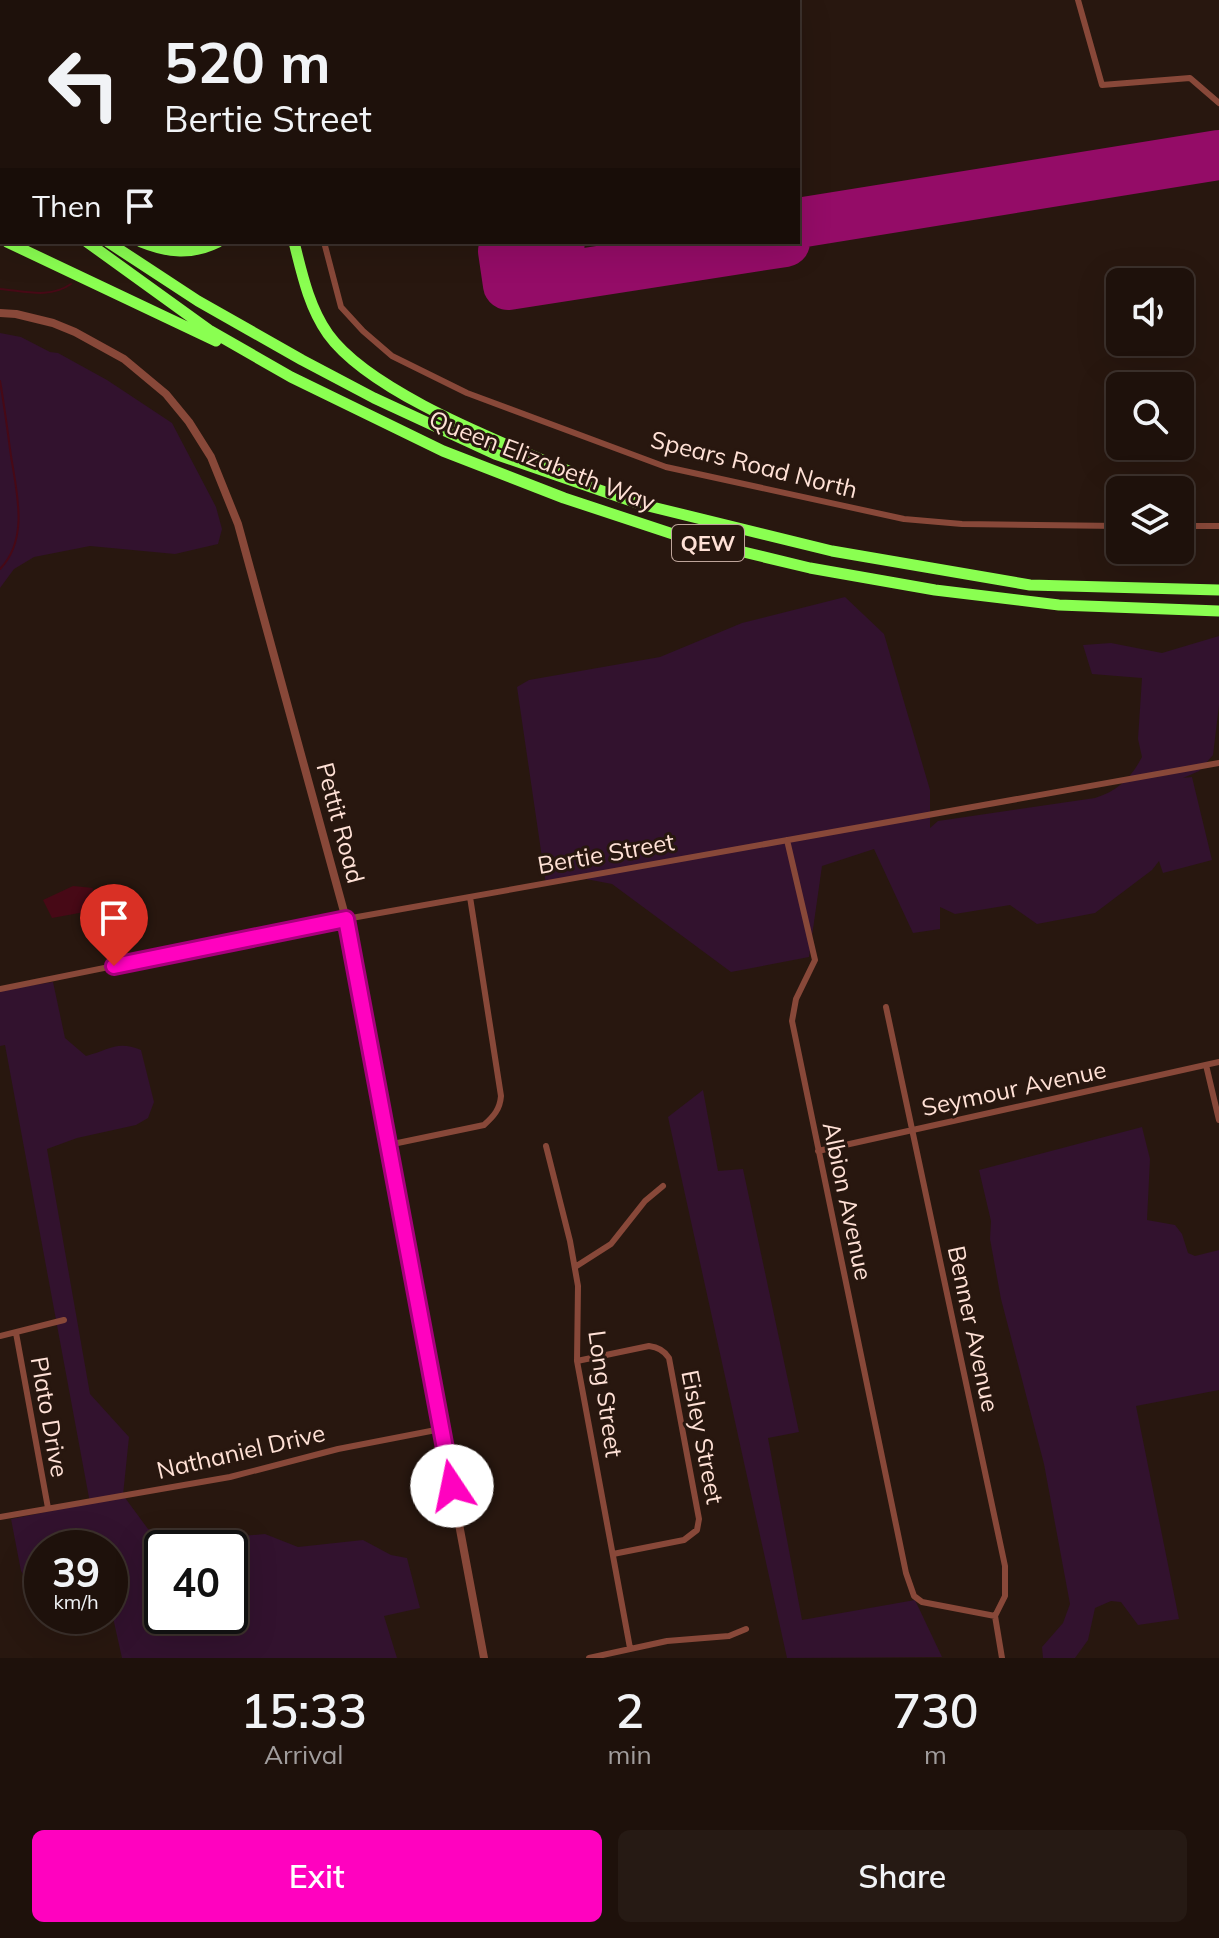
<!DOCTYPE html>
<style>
body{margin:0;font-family:Mulish,sans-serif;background:#261a14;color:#f1f3f6;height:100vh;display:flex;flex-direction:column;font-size:30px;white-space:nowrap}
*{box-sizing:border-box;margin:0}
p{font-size:26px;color:#a19d9d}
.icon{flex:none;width:44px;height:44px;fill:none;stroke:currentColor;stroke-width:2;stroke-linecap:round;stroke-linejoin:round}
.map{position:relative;height:1658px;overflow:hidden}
.sheet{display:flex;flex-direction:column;background:#1e110b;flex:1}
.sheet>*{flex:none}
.guide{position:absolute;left:0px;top:0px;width:800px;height:244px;box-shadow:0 8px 32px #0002,0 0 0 2px #3c312c;background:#1e110b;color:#f1f3f6;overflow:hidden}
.tools{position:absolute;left:1106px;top:268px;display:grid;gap:16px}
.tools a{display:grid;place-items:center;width:88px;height:88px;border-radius:12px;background:#1e110b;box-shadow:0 8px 32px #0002,0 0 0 2px #3c312c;font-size:40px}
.speed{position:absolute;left:24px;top:1530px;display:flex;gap:16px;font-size:40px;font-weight:700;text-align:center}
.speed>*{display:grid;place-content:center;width:104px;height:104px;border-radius:50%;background:#1e110b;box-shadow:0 8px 32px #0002,0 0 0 2px #3c312c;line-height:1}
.speed small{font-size:20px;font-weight:400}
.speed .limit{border:4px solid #111;border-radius:12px;background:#fff;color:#111}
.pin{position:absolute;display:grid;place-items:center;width:68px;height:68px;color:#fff;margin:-82px -34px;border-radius:50% 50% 50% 0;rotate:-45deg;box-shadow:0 0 8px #0007}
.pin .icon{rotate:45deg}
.me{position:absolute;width:88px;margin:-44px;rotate:349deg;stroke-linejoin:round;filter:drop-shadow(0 0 6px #0008)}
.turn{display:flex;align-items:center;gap:28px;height:168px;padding:0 32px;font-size:36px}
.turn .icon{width:104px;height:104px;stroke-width:2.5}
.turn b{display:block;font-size:56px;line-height:68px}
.then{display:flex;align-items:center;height:76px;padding:0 32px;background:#0003;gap:16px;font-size:30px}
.eta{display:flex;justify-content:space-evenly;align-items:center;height:136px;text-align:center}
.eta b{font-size:48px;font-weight:600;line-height:56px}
.cta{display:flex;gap:16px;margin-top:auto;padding:16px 32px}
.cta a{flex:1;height:92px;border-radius:12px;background:#ff02bf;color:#fff;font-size:32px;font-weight:600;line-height:92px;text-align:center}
.cta a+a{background:#261a14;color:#f1f3f6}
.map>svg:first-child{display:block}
.green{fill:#32122e;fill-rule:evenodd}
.water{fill:#470916}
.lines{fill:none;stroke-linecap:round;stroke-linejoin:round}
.stream{stroke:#470916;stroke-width:2}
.runway{stroke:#940c67;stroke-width:50}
.minor{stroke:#884839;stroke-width:6}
.tertiary{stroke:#884839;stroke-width:8}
.secondary{stroke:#ff876d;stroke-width:9}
.motorway{stroke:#8aff51;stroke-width:11}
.route-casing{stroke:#a6017c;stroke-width:20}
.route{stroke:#ff02bf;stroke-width:14}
.labels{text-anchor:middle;stroke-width:6;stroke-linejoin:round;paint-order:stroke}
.shield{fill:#28170f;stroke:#bea49a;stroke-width:2}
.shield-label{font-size:22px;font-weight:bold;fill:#ffe1d6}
.street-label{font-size:24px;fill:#ffe1d6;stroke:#28170f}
</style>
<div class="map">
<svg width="1219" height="1658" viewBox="0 0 1219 1658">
<rect width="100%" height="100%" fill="#28170f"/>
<path class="green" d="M0,333L21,337L50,352L58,353L107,380L172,423L216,507L222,529L218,544L175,554L90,546L34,557L14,569L0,588Z
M845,597L884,634L930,790V828L938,821L1095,798C1118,791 1131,778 1142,757L1138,739L1142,678L1092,674L1083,645L1111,643L1162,653L1219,636V705L1213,755L1199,771L1183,778L1192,777L1212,860L1163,873L1159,861L1152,870L1095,913L1037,924L1010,905L955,914L940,907V929L913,933L874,849L822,866L809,957L731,972L612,884L586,879L546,885L517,687L529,680L660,657L742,623Z
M53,982L65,1038L86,1056C109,1050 117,1040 141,1050L154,1102L148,1118L136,1125L77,1138L47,1149L90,1394L129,1437L123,1495L148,1529L198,1540L265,1534L298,1547L363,1540L391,1555L407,1558L420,1608L384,1616L397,1658H122L110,1604V1548H42V1596L38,1597L21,1571L11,1519L90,1503L5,1045L0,1046V990ZM162,1548H230V1616H162Z
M703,1090L718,1171L743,1169L799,1432L768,1438L802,1620L915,1600L942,1657L787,1658L668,1117Z
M1142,1127L1150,1159L1147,1220L1175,1225L1182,1234L1188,1253L1195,1256L1219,1250V1390L1136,1406L1179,1619L1138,1625L1121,1602L1111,1601L1095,1608L1088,1640L1075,1658H1043L1042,1647L1063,1623L1070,1604L1044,1464L1001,1299L990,1239L991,1221L979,1170Z"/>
<path class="water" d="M73,886L93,888L90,911L52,918L43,900Z"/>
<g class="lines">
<path class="stream" d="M0,289C25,291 49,299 71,284
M0,381C4,404 7,426 10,449C15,487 31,537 0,569"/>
<path class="runway" d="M798,223L1219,155
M560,242L503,251L508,285L785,242"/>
<path class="minor" d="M82,0L83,2
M101,0L105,2
M1078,0L1102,85L1190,78L1219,103
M324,242L341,307L363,331L392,356L467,393L666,467L904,519L962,524L1120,526
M1180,526H1219
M787,840L815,960L796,999L792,1021L906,1573L914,1596L922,1602L995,1616
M0,989L346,919L1219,763
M886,1007L1005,1566V1596L995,1616L1002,1658
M1206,1065L1219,1120
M388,1145L484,1125C494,1116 500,1109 501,1096L470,897
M546,1146L570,1241L578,1286L577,1361L630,1648
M818,1151L1219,1062
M575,1267L611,1244L645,1201L663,1186
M16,1333L48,1508
M0,1336L64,1320
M577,1361L649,1346C658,1347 664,1350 669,1358L699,1519L697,1530L684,1540L613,1554
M0,1517L230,1477L338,1449L441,1429
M589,1658L667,1641L729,1636L746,1629"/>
<path class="tertiary" d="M237,0L238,2
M0,313L16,314L53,323L75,332L124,359L166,394L189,422L211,457L238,524L346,919L484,1658"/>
<path class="secondary" d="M483,2L492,0
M0,106L2,105"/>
<path class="motorway" d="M0,81H2
M0,116H2
M0,160L2,161
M0,179L2,181
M7,242L216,341
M87,242L209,330L291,377L443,451L564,498L685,538L810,568L935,590L1059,605L1219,611
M108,242L198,301L302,360L374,398L495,454L640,504L832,551L1030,585L1219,590
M141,242C168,253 192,255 218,242
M294,242C302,274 309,307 328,334C371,394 509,445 578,475"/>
</g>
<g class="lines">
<g class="route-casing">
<path id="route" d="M114,966L346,919L452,1486"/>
</g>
<use href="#route" class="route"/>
</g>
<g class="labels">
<rect class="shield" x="672" y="525" width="72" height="36" rx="6"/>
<g class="shield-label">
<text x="708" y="551">QEW</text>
</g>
<g class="street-label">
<text transform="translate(542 461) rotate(21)" y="8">Queen Elizabeth Way</text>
<text transform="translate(754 465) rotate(14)" y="8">Spears Road North</text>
<text transform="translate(340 823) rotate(75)" y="8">Pettit Road</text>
<text transform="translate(606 854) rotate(-10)" y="8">Bertie Street</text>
<text transform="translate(1014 1089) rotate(-12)" y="8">Seymour Avenue</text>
<text transform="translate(847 1201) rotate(78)" y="8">Albion Avenue</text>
<text transform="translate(973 1329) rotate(78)" y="8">Benner Avenue</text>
<text transform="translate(605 1394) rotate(82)" y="8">Long Street</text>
<text transform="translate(49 1417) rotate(80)" y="8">Plato Drive</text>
<text transform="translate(702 1437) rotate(79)" y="8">Eisley Street</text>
<text transform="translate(241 1452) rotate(-13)" y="8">Nathaniel Drive</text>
</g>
</g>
</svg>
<div class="tools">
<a><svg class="icon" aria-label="sound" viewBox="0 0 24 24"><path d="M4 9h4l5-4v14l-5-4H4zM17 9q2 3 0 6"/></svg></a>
<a><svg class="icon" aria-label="search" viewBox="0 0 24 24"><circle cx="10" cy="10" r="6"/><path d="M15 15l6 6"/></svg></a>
<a><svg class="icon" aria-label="layers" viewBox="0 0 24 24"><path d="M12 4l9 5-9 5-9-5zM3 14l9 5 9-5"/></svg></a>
</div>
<div class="speed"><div>39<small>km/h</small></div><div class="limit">40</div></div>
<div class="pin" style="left:114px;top:966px;background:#d93025"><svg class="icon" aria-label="arrive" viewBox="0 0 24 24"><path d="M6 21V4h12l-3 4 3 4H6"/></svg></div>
<svg class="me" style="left:452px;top:1486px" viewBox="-20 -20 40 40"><circle r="19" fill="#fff"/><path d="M0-13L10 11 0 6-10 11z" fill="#ff02bf"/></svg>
<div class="guide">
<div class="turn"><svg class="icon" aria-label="left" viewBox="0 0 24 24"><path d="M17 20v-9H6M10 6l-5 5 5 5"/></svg><div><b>520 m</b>Bertie Street</div></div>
<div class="then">Then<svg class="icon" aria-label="arrive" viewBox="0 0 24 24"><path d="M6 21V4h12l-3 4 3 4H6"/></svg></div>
</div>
</div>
<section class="sheet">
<div class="eta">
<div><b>15:33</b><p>Arrival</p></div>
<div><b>2</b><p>min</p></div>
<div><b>730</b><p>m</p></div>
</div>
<div class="cta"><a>Exit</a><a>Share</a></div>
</section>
